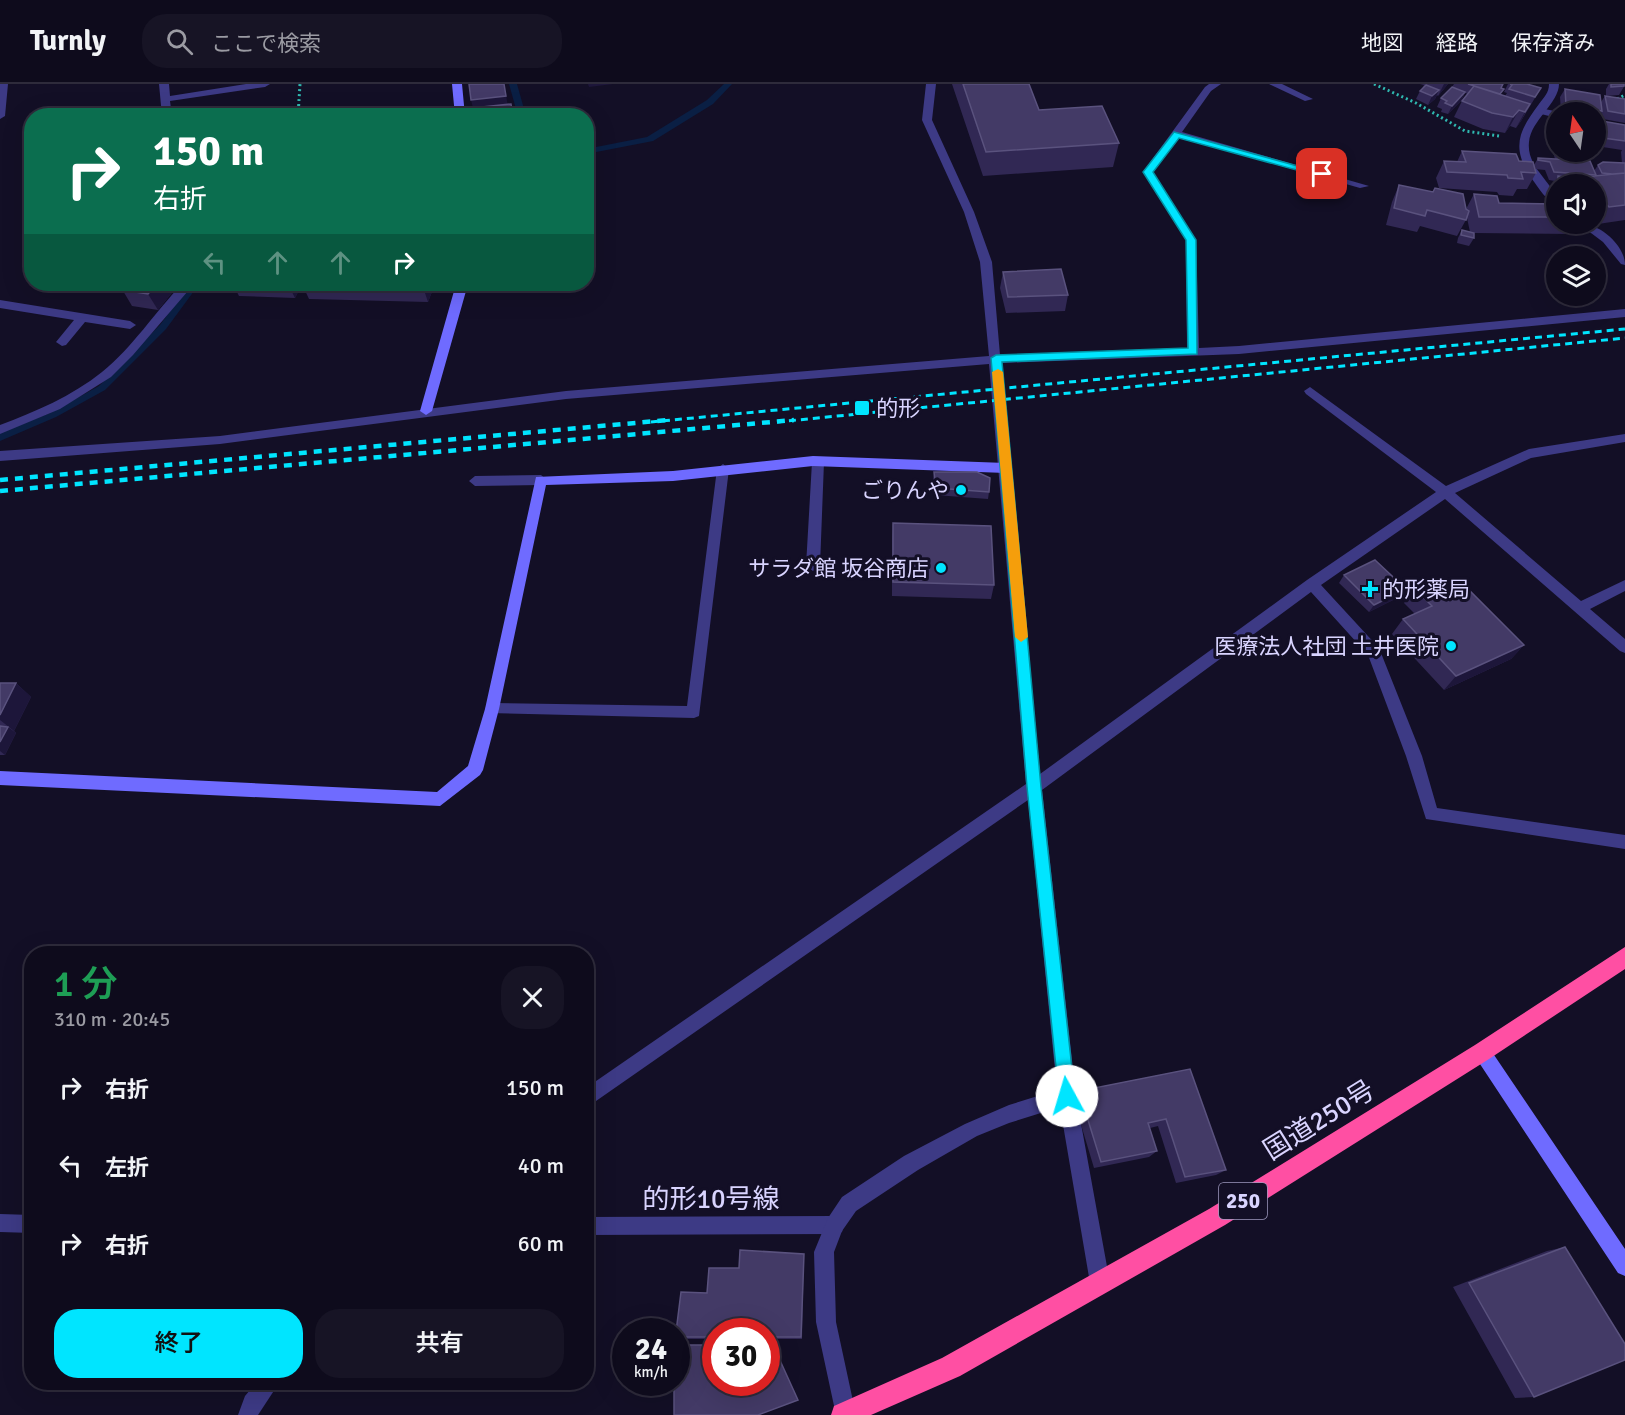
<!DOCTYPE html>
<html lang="ja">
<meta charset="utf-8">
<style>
body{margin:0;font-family:Signika,"Noto Sans JP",sans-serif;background:#171425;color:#f1f3f6;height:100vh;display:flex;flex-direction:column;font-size:22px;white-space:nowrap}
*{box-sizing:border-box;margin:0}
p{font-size:20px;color:#9b9ba3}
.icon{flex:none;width:33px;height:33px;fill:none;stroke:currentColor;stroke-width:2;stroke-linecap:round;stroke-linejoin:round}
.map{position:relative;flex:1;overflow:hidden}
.drawer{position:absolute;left:24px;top:862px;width:570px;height:444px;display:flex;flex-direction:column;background:#0e0b1c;border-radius:24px;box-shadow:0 6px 24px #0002,0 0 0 2px #2e2b3b}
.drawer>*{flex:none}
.hud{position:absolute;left:24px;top:24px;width:570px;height:183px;border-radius:24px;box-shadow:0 6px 24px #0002,0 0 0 2px #2e2b3b;background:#0b6e4f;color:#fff;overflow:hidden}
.needle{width:39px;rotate:347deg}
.tools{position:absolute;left:1546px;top:18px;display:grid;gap:12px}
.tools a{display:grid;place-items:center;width:60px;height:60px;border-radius:50%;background:#0e0b1c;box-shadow:0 6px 24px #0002,0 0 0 2px #2e2b3b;font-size:30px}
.speed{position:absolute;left:612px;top:1234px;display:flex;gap:12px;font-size:30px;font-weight:700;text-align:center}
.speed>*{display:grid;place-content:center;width:78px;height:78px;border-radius:50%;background:#0e0b1c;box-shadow:0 6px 24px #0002,0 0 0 2px #2e2b3b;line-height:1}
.speed small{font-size:15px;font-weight:400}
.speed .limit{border:9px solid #d22;background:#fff;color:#111}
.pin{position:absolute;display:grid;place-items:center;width:51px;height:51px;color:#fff;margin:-26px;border-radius:12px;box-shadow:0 3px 9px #0006}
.me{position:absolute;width:66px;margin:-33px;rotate:354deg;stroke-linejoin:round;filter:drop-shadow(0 0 4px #0008)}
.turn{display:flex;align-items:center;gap:21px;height:126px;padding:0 30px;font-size:27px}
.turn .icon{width:78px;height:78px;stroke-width:2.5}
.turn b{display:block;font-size:42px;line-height:51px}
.lanes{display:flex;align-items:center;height:57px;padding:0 30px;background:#0003;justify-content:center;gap:30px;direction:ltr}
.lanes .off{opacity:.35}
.round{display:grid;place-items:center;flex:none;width:63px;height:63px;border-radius:24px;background:#171425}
.overview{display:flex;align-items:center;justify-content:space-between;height:102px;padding:0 30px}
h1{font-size:36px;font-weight:600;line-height:45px;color:#1e9e55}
.cta{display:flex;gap:12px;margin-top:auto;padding:12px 30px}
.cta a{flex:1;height:69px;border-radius:24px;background:#00e5ff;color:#111;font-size:24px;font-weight:600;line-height:69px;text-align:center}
.cta a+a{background:#171425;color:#f1f3f6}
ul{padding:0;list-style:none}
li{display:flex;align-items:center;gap:18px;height:78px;padding:0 30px}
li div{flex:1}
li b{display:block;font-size:22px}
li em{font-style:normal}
header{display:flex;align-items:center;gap:36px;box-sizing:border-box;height:84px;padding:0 30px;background:#0e0b1c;border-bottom:2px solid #2e2b3b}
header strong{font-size:28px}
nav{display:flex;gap:33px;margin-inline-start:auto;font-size:21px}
.search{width:420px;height:54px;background:#171425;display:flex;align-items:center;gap:15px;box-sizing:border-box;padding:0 21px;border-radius:24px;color:#9b9ba3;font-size:22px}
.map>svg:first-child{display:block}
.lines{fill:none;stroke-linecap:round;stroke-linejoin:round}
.stream{fill:#0a1f44;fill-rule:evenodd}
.path{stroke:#2fb8b0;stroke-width:3;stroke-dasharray:2 3;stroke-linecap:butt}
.lane{fill:#3d3a85;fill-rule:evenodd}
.street{fill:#3d3a85;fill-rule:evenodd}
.secondary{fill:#6f6bff;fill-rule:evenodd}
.highway{fill:#ff4fa3;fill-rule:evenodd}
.rail-far1{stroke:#00e5ff;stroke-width:3;stroke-dasharray:7 5;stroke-linecap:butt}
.rail{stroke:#00e5ff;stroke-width:4.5;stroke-dasharray:8 7;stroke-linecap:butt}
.wall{fill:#312854}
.shaded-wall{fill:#1d163a}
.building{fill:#433a66;stroke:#5a527e;stroke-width:1.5}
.route{fill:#00e5ff;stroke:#0095a6;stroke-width:1.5}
.slow{fill:#f59e0b}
.poi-dot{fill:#00e5ff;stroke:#130f26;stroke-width:2}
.labels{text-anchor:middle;stroke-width:6;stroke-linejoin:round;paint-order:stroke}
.shield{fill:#130f26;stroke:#9e99be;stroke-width:1.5}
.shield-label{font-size:21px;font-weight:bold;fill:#d9d4ff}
.poi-label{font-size:22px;fill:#d9d4ff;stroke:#130f26;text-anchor:end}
.near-street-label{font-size:27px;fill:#d9d4ff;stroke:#130f26}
</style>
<header>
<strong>Turnly</strong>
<div class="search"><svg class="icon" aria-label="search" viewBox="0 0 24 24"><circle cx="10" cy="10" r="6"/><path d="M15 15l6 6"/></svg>ここで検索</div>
<nav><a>地図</a><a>経路</a><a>保存済み</a></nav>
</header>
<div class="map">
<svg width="1625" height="1331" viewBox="0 0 1625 1331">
<rect width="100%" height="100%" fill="#130f26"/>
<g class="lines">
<path class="stream" d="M509,0H517L526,32H518Z
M724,0H732L713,20L653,57L586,70V65L647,53L707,16Z
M193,200H202L194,207L166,245L105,306L56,333L0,357V349L50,329L99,302L160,241L188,203Z"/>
<path class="path" d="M1374,0L1416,19L1465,47L1499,52
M1617,15L1625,11
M298,32L300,0"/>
<path class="lane" d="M1540,24L1559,28L1557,34L1537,29V25Z
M182,200H194L133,271L111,293L60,325L0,350V341C35,328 72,312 102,288C133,263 155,228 182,200Z
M835,1132L842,1134L844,1141L842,1148L835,1150L586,1151V1133Z"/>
<path class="street" d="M0,0H8L5,32L0,35Z
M159,0H169L170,12L246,0H270L265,3L170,17L172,32H162Z
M926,0H936L932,36L974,128L992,178L1000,271L1187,264L1186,156L1143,88L1205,3L1209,0H1221L1211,7L1182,48L1369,102L1360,104L1178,53L1153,88L1196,156L1199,264L1239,262L1625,225V233L1239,270L1001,279L1040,690L1307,496L1436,408L1306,310L1304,307L1310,303L1446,402L1529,365L1625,350V358L1531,374L1455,409L1581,517L1625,496V507L1590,525L1625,555V569L1620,567L1445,415L1321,501L1379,564L1422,672L1437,724L1625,751V765L1426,735L1406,672L1368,571L1311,508L1042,706L1076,1012L1110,1199L1107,1206L1100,1209L1093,1206L1090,1199L1060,1023L1009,1039L977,1052L918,1086L856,1127L842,1147L834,1168L836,1238L856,1331H836L816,1238L814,1168L828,1134L842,1113L904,1072L965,1040L1009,1021L1057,1006L1028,716L586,1024V1004L1026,700L989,280L566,315L220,360L0,377V367L220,352L566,307L989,272L980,178L964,128L922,36Z
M1269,0H1282L1313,15L1305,17Z
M1549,0H1559C1559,19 1531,36 1529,58C1526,86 1557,99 1557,121C1547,118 1538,103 1532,95C1511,64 1518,48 1539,20C1544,13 1549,9 1549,0Z
M1579,140C1599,138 1625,161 1625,181L1621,180L1603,158Z
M0,216L130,237L136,241L130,245L85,238L66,261L62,262L56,258L74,236L0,224Z
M818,373L824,378L820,482L813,487L806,482L812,378Z
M723,380L729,385L699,632L694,634L487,629L485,625L487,621L492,619L687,622L717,385Z
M541,391L547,396L541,401L475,402L469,397L475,392Z
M0,1130L32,1131V1149L0,1148Z
M256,1299H279L258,1331H238L245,1312Z"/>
<path class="secondary" d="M452,0H462L465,32H455Z
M456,200H468L432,327L426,331L420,327Z
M813,372L1006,379L1012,384L1006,389L813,382L673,397L546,401L499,625L483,686L480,691L440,722L0,701V687L437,708L468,682L485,625L536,393L673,387Z
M1482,959L1488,962L1625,1165V1192L1618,1189L1476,974L1473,968L1476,962Z"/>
<path class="highway" d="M1625,863V885L1489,975L1225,1141L960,1292L871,1331H831L834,1322L942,1274L1209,1125L1475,961Z"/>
<path class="rail-far1" d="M651,338L1625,245
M777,338L1625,254"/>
<path class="rail" d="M0,396L668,336
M0,407L794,336"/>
</g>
<path class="wall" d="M952,0H1029L1039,26L1119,59L1113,83L983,92Z
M1420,0H1448L1438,12L1437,11L1435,15L1428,21L1416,15L1420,7L1422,5L1424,1Z
M1454,0H1503L1501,4V11L1505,12L1507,9L1504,8L1508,0L1541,4L1521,37L1516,44L1510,42L1505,49L1483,45L1454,33L1462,17L1468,10L1465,9L1461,17L1448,30L1441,28L1442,25L1437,23L1441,14L1452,3Z
M1609,0H1625V1L1619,11L1606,12V5Z
M1565,5L1601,18L1605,12L1625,15V39L1603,35L1601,28L1597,35L1596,28H1561L1560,13Z
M1596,36L1625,41V136L1598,140L1596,138V100H1557V106L1553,105V101L1555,97L1549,96L1545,86L1535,85L1536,89L1527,105H1517L1513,112L1499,111L1497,108L1439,104L1436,94L1444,77L1457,78L1462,67L1519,77L1534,81L1538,74L1555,75L1553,68L1557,61V68H1592L1593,72L1590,77L1594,87L1598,81L1622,79L1621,68L1622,66L1596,62Z
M1399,101L1466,125L1474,110L1499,119L1557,120V140H1580L1573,150L1474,149V154L1469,162L1457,159L1458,154L1462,146L1470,148L1467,134L1457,152L1420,142L1417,148L1386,141L1392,118Z
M1003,188L1068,211L1065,227L1006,229L1000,204Z
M119,200H178V201L158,226L132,222Z
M233,200H302L295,214L239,212Z
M302,200H435L428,218L309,215Z
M934,388L989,408L988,415L935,411L933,396Z
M893,439L994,501L991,515L892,512V454Z
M1344,491L1406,505L1401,512L1369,528L1339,499Z
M1415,505L1455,512L1524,561L1511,575L1444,606L1392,550L1403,535L1415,530L1404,519Z
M0,599H16L31,613L14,647L16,649L5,671H0Z
M1190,985L1226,1086L1216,1091L1176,1099L1158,1042L1150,1044L1157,1067L1149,1073L1094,1084L1073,1014L1079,1007Z
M1565,1163L1534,1313L1515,1314L1453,1203L1547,1167Z
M804,1170L802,1255H766V1248H716V1255H679L676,1254V1248L707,1209L739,1184Z"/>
<path class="shaded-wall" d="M504,0L509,28L475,32L471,16Z
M588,0H613L589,3Z
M1444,0H1448L1438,12Z
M1439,6L1435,15L1428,21L1432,12Z
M1465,8L1461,17L1448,30L1452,22Z
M1530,20L1521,37L1516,44L1525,28Z
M1519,26L1510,42L1505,49L1513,33Z
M157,200H178V201L158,226L148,210Z
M288,200H302L295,214Z
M422,200H435L428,218Z
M1406,505L1401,512L1369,528L1374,521Z
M1524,561L1511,575L1444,606L1456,592Z
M16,599L31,613L14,647L0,636V631Z
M8,643L16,649L5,671L0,667V658Z"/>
<path class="building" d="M469,0H504L506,12L471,16Z
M963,0H1029L1039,26L1102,22L1119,59L986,68Z
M1468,0H1503L1501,4L1504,5L1500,10Z
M1510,0H1527L1541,4L1535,13L1509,5L1512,1Z
M1611,0H1624V2L1611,3Z
M1426,1L1439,6L1432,12L1420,7Z
M1474,2L1530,20L1525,28L1519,26L1513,33L1492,29L1462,17Z
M1452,3L1465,8L1452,22L1445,19L1447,17L1441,14Z
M1565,5L1600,11L1602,27L1566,21Z
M1605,12L1625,15V30L1608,27Z
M511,20L513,32H474L473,24Z
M1596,36L1625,41V57L1596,53Z
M1462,67L1516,70L1519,77L1533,78L1536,89L1521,88L1523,95L1508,94L1507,91L1447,88L1444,77L1466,78Z
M1560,68H1592L1593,72L1560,69Z
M1538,74L1590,77L1596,91L1554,88L1550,78L1538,76Z
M1603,78L1625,79V89L1613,90L1602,89L1598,81Z
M1625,89V121L1609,123L1596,109V100H1579L1573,94Z
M1558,92L1573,94L1570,98L1558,97Z
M1399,101L1433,108L1435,104L1463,110L1466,125L1469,127L1466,136L1427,126L1425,132L1394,124Z
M1474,110L1497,112L1499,119L1557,120V133H1479Z
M1462,146L1474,149V154L1461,151Z
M1061,185L1068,211L1008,213L1003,188Z
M123,200H157L148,210L122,206L127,200Z
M934,388H977L990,394L989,408L936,404Z
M893,439L991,442L994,501L893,498Z
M1375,476L1406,505L1374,521L1344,491Z
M1437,495L1455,512L1469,506L1524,561L1456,592L1403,535L1432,522L1415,505Z
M0,599H16L0,631Z
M0,642L8,643L0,658Z
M1190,985L1226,1086L1185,1093L1166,1035L1148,1039L1157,1067L1101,1078L1079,1007Z
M1565,1163L1625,1260V1276L1534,1313L1469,1199Z
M740,1166L804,1170L801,1253H766V1248H716V1253H676V1248L681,1208L707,1209L709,1184H739Z
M676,1261H716V1299H766V1261H773L798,1316L758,1331H674V1299H676Z"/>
<path class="route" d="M1174,48L1327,90L1322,93L1179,54L1153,88L1196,156L1197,270L1002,278L1041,703L1075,1012L1073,1018L1067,1020L1061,1018L1059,1012L1027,703L991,274L996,271L1188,264L1186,156L1143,88Z"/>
<path class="slow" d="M998,285L1003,288L1028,553L1021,558L1015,553L992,288Z"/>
<g class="poi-dot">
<rect x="854" y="316" width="16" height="16" rx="3"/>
<circle cx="961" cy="406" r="6"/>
<circle cx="941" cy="484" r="6"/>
<path d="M1367 496h6v6h6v6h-6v6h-6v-6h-6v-6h6z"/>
<circle cx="1451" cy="562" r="6"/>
</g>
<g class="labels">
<rect class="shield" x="1219" y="1099" width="48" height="36" rx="4.5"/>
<g class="shield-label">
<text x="1243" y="1124">250</text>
</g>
<g class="poi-label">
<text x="876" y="332" text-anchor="start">的形</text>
<text x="949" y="414">ごりんや</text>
<text x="929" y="492">サラダ館 坂谷商店</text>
<text x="1382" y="513" text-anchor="start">的形薬局</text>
<text x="1439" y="570">医療法人社団 土井医院</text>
</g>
<g class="near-street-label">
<text transform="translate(1319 1036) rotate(-32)" y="9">国道250号</text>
<text x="711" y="1124">的形10号線</text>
</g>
</g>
</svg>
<div class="tools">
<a><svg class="needle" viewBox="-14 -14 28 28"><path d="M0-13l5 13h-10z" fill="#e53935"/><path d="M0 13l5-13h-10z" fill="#9b9ba3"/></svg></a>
<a><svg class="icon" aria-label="sound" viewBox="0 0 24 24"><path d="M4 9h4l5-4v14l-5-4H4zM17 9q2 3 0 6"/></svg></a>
<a><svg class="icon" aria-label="layers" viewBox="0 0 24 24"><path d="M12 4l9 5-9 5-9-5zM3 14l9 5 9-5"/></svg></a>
</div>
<div class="speed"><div>24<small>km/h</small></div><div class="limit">30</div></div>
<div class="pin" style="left:1322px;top:90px;background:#d93025"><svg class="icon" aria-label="arrive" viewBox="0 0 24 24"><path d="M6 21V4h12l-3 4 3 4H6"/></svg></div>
<svg class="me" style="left:1067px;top:1012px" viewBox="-20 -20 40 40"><circle r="19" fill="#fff"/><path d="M0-13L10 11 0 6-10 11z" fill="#00e5ff"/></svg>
<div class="hud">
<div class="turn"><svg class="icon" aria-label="right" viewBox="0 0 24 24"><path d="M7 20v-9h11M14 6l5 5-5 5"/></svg><div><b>150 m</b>右折</div></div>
<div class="lanes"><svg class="icon off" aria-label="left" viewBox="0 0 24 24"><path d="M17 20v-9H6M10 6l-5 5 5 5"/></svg><svg class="icon off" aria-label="ahead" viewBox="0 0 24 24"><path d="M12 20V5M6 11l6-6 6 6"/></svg><svg class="icon off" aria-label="ahead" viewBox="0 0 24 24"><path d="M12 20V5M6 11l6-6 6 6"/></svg><svg class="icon" aria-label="right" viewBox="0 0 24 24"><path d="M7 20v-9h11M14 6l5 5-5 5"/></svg></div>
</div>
<section class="drawer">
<div class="overview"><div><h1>1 分</h1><p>310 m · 20:45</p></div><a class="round"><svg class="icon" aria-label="close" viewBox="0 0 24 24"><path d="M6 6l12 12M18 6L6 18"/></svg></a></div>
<ul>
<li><svg class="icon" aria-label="right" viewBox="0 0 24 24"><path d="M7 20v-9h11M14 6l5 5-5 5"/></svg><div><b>右折</b></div><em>150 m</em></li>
<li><svg class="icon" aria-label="left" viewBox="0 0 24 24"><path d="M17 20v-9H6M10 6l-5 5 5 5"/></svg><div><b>左折</b></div><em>40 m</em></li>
<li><svg class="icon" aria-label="right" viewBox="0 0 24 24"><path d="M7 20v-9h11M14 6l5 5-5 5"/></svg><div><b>右折</b></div><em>60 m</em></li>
</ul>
<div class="cta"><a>終了</a><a>共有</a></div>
</section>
</div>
